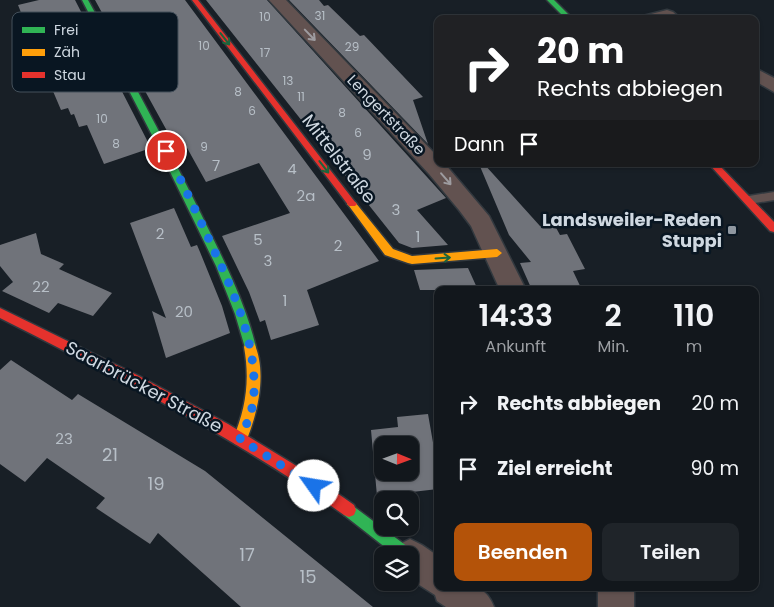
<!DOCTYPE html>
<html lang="de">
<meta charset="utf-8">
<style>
body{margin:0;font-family:Poppins,sans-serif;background:#1f2429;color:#f1f3f6;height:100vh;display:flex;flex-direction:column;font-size:19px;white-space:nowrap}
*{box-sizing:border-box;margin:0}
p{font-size:16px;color:#9c9fa3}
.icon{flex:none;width:28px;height:28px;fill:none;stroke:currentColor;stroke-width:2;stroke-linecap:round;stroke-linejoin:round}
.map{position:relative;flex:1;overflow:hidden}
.sheet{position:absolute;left:434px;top:286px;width:325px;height:305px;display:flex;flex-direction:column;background:#12171c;border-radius:10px;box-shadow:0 1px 4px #0004,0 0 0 1px #31363b}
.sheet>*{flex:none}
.banner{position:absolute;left:434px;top:15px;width:325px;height:152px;border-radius:10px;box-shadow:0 1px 4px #0004,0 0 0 1px #31363b;background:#202124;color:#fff;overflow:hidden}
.needle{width:32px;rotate:91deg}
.tools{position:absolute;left:374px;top:436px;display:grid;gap:10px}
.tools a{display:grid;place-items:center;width:45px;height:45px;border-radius:10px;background:#12171c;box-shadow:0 1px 4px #0004,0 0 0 1px #31363b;font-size:25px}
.pin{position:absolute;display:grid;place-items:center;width:42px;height:42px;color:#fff;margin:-21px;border:2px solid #fff;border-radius:50%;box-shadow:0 1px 5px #0007}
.me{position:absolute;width:55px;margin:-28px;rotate:302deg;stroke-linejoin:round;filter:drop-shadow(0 0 4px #0008)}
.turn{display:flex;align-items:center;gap:18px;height:105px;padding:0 20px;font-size:22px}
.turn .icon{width:65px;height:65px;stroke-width:2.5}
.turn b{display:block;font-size:35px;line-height:42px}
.then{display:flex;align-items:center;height:48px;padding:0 20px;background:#0003;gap:10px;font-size:19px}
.eta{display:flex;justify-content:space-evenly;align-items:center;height:85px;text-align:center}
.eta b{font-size:30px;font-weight:600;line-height:35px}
.action{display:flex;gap:10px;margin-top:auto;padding:10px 20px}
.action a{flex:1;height:58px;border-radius:10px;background:#b45309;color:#fff;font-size:20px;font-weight:600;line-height:58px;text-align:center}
.action a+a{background:#1f2429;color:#f1f3f6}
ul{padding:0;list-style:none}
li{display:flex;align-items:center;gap:15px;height:65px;padding:0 20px}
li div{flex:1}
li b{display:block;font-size:19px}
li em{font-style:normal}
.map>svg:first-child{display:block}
.building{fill:#70737a;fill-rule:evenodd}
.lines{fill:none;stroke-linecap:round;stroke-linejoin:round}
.lane-casing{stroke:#32393f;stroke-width:3}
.street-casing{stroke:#32393f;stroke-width:3}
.fast-casing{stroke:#32393f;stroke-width:3}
.slow-casing{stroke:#32393f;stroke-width:3}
.jam-casing{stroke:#32393f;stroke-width:3}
.lane{fill:#625250;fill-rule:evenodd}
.street{fill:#625250;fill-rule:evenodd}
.fast{fill:#30b455;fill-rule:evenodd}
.slow{fill:#ff9f0a;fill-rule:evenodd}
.jam{fill:#e5322d;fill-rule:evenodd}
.oneway{stroke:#9e9ca0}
.oneway2{stroke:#1c653c}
.route{stroke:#1a73e8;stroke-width:9;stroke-dasharray:0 16.2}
.poi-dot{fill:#8f97a0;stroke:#091622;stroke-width:2}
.labels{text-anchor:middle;stroke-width:5;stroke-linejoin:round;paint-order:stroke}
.far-number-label{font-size:12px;fill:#b7bfc7}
.far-street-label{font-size:15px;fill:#cfd8e1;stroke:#091622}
.number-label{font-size:15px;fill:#b7bfc7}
.street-label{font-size:18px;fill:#cfd8e1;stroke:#091622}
.poi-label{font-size:18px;font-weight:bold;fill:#cfd8e1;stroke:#091622;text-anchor:end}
.near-number-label{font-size:18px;fill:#b7bfc7}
.key{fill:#091622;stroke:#44505b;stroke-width:1}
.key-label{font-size:14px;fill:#cfd8e1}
</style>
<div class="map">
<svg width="774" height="607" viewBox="0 0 774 607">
<rect width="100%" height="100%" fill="#181f26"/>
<path class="building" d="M39,0H75L151,148L104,164L87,125L79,127L74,114L71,115L68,108L61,110L41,63L36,64L20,27L26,25L18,5Z
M95,0H185L379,261L307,290L319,325L271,340L265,320L260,322L249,292L222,236L290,213L259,163L206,182L181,137L172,140Z
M206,0H267L446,198L417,210L448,245L412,248L399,243Z
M289,0H319L324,6L328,5L360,36L364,35L423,97L413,100L428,144Z
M479,164H484L540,226L554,224L560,235L567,234L585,269L573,271L582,290H532L520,263L531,262L509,235Z
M174,208L191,247L197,245L200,252L222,306L230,333L166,358L152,311L166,318L130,223Z
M36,233L41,254L64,264L59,269L112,293L93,316L58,303L49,313L2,291L13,282L0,266V245Z
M468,268L478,290H420L414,270Z
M11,360L72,400L78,394L205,471L373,607H241L158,533L150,544L96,508L105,498L47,458L25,482L0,464V370Z
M428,414L438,471V489L377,496L371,430L398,427L397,417ZM382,445H410V472H382Z"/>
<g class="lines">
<g class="lane-casing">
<path id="lane" d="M774,192V200L749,204L744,200L749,196Z"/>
</g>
<g class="street-casing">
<path id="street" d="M269,0H286L438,157V164H445L489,216L526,290H500L471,226L459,210L429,174Z
M667,10L673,12L681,19H641L643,16Z
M755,68L774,78V92L755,81Z
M410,539L422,545L438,556V588C464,588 483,579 494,607H446L437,601L435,595L410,579V555H393L398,545Z
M598,588H634V607H598Z"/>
</g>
<g class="fast-casing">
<path id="fast" d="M82,0H88C126,69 164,139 199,210C221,255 244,298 256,347L254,351L250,352L246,351L235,314L216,266L153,137Z
M547,0H554L573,19H566Z
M349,503L412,550L415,555L412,560L410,561V555H395L344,515L342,510L344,505Z"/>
</g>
<g class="slow-casing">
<path id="slow" d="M352,201L355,202L393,249L412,256L497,249L502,253L497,257L412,264L408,263L385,255L349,206L347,204L349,202Z
M250,342L254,343C268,373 257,416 245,444L240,445L235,444L233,439C246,408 250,380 244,347L246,343Z"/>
</g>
<g class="jam-casing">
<path id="jam" d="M192,0H198L355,202L357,204L355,206H349Z
M709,164H718L774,222V232L770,231Z
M0,308L139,376L228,424L313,476L354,505L356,510L354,515L349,517L344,515C236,438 119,378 0,318Z"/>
</g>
<use href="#lane" class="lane"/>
<use href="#street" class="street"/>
<use href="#fast" class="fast"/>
<use href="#slow" class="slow"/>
<use href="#jam" class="jam"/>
</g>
<defs><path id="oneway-shaft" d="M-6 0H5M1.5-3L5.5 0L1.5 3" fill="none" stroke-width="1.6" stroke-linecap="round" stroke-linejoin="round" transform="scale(1.25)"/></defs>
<g class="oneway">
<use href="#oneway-shaft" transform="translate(310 35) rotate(46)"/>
<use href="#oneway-shaft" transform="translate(446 179) rotate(49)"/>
</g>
<g class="oneway2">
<use href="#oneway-shaft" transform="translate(225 39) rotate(52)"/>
<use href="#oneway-shaft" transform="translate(324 167) rotate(52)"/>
<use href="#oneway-shaft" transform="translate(443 258) rotate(-4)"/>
</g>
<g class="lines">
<path class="route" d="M166,151C180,178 193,205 206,233C229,283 256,335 254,392C254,409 247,423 240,439L314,486"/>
</g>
<rect class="poi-dot" x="727" y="225" width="10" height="10" rx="2.5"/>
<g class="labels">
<g class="far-number-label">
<text x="320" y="20">31</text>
<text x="265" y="21">10</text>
<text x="204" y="50">10</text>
<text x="352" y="51">29</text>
<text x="265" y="57">17</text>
<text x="288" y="85">13</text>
<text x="238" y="96">8</text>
<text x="301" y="101">11</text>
<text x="252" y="115">6</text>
<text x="342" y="117">8</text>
<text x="102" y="123">10</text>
<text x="358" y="137">6</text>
<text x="116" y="148">8</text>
<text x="204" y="151">9</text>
</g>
<g class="far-street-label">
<text transform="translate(386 115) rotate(46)" y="5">Lengertstraße</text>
</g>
<g class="number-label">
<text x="367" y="160">9</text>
<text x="216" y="171">7</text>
<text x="292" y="174">4</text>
<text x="306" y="201">2a</text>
<text x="396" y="215">3</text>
<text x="160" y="239">2</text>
<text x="418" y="242">1</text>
<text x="258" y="245">5</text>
<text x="338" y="251">2</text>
<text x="268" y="266">3</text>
<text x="41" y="292">22</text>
<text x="285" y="306">1</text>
<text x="184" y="317">20</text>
<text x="64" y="444">23</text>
</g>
<g class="street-label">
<text transform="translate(339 159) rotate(52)" y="6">Mittelstraße</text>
<text transform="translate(144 387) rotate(28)" y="6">Saarbrücker Straße</text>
</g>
<g class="poi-label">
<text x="722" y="226">Landsweiler-Reden<tspan x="722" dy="21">Stuppi</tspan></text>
</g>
<g class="near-number-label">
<text x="110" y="461">21</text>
<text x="156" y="490">19</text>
<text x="247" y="561">17</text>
<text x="308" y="583">15</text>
</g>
</g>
<rect x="12" y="12" width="166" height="80" rx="8" class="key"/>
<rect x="22" y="27" width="23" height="6" fill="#30b455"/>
<rect x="22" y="49" width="23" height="7" fill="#ff9f0a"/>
<rect x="22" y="72" width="23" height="6" fill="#e5322d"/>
<g class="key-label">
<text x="54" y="35">Frei</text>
<text x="54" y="57">Zäh</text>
<text x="54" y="80">Stau</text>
</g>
</svg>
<div class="tools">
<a><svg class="needle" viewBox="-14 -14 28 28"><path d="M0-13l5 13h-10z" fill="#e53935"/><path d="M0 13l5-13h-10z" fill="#9c9fa3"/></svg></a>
<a><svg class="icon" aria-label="search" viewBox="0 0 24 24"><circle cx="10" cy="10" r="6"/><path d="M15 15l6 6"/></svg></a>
<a><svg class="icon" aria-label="layers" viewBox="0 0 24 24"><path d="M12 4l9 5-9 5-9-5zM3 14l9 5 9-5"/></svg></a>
</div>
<div class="pin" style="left:166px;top:151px;background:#d93025"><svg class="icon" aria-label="arrive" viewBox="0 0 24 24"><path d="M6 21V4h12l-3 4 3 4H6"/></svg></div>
<svg class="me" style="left:314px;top:486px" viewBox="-20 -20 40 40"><circle r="19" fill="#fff"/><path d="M0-13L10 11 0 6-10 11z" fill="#1a73e8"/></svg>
<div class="banner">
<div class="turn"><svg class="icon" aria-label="right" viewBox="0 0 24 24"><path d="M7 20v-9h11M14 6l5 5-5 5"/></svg><div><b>20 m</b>Rechts abbiegen</div></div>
<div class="then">Dann<svg class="icon" aria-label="arrive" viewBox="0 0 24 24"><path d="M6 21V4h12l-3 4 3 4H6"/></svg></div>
</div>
<section class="sheet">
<div class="eta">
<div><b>14:33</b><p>Ankunft</p></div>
<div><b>2</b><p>Min.</p></div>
<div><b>110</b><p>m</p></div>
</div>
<ul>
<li><svg class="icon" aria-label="right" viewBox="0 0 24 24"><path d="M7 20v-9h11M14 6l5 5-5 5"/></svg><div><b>Rechts abbiegen</b></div><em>20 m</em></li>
<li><svg class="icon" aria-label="arrive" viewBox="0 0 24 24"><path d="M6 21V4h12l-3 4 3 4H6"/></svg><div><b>Ziel erreicht</b></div><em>90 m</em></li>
</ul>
<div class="action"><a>Beenden</a><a>Teilen</a></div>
</section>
</div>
